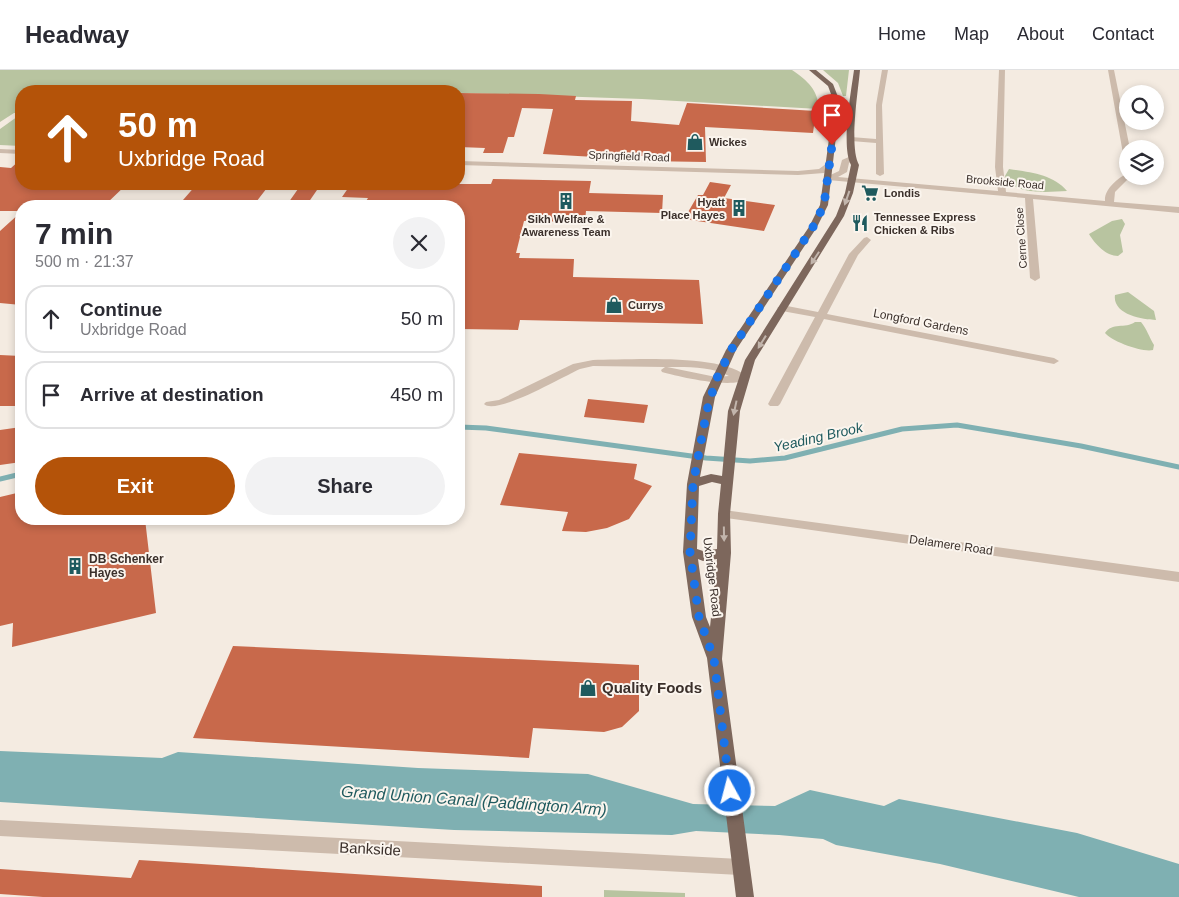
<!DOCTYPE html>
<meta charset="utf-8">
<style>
body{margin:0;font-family:Arial,sans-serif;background:#f2f2f3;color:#2b2b33;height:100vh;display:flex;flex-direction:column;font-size:19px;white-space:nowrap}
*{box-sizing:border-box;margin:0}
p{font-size:16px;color:#7c7c81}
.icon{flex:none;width:28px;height:28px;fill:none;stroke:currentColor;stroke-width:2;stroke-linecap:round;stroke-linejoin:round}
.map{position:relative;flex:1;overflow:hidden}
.sheet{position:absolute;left:15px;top:130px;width:450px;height:325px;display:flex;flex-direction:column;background:#fff;border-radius:20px;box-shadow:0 2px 8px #0003}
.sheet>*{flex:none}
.guide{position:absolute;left:15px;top:15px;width:450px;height:105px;border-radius:20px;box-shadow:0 2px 8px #0003;background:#b45309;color:#fff;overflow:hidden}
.buttons{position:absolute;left:1119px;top:15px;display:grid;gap:10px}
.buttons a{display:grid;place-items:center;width:45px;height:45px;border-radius:50%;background:#fff;box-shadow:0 2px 8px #0003;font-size:25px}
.pin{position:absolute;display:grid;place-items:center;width:42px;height:42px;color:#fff;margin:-51px -21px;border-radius:50% 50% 50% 0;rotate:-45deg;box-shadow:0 0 5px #0007}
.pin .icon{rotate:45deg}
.me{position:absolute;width:55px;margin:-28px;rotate:353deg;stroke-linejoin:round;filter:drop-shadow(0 0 4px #0008)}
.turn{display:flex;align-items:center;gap:18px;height:105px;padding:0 20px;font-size:22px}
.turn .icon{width:65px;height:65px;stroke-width:2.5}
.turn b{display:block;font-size:35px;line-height:42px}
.round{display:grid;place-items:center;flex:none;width:52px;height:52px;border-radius:26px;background:#f2f2f3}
.summary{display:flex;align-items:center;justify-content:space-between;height:85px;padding:0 20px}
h1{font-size:30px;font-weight:600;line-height:38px}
.button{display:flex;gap:10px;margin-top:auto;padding:10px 20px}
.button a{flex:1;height:58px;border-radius:30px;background:#b45309;color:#fff;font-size:20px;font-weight:600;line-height:58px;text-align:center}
.button a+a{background:#f2f2f3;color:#2b2b33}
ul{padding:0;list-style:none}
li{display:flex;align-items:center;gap:15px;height:68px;margin:0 10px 8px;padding:0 10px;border:2px solid #e1e1e2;border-radius:20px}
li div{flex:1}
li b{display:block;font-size:19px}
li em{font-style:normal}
header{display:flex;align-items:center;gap:30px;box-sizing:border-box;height:70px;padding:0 25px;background:#fff;border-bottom:1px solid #e1e1e2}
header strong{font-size:24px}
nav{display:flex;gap:28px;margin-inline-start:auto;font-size:18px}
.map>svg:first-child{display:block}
.green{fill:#b8c4a0}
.water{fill:#7fb0b2}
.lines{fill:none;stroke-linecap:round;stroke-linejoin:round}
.stream{stroke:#7fb0b2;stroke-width:5}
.building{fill:#c8694b}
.minor{fill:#cdbbac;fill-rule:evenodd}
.major{fill:#7d675c;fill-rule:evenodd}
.oneway{fill:#c2b5ac}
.route{stroke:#1a73e8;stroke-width:9;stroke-dasharray:0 16.2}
.labels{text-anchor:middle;stroke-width:4;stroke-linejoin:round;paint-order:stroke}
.far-poi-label{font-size:11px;font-weight:bold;fill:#3b302b;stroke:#fbf5ee;text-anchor:start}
.far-street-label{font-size:11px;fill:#3b302b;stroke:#fbf5ee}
.street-label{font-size:12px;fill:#3b302b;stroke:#fbf5ee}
.poi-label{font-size:12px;font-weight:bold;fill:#3b302b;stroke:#fbf5ee;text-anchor:start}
.water-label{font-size:14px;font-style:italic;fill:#1f5a5e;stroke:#fbf5ee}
.near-poi-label{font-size:15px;font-weight:bold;fill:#3b302b;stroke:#fbf5ee;text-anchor:start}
.near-street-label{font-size:15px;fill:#3b302b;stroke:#fbf5ee}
.near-water-label{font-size:16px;font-style:italic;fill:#1f5a5e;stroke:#fbf5ee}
</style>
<header>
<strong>Headway</strong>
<nav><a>Home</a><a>Map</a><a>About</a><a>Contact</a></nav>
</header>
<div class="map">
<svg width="1179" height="827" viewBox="0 0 1179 827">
<rect width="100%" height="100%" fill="#f4ebe1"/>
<path class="green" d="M0,0H792C808,11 818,20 819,39L642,29L257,16L252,21H21V43H14L0,52Z
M823,0H849L846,26H843L838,13Z
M21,44V76L0,75V59Z
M1009,99C1028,102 1053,104 1067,121C1048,122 1020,125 1006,110L1005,106Z
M1122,149L1125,154L1120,165L1123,182L1118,186C1106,186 1095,174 1089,164L1112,151Z
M1128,222L1154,241L1156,250C1142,250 1112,244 1115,225Z
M1135,252H1141C1147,259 1149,267 1154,275L1153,280C1143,283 1111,271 1105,263C1112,252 1125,259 1135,252Z
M604,820L685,823V827H604Z"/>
<path class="water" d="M0,681L162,688L178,682L418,698L588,704L693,734L775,736L810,720L884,736L899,729L1077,763L1179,794V827H1079L940,794L836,775L823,769L779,765L696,761L672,765L454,760L0,732Z"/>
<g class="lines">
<path class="stream" d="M459,357L486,358L706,388L750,391L785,388L902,359L957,355L1081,376L1179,397
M0,409L21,404"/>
</g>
<path class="building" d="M459,23L539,24L576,26L575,30L632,31L631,51L679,55L687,33L816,41L813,63L705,57L706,92L644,91V86L596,85L595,87L543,84L553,39L522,38L514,67H508L503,83H483L485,78L459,77Z
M21,89V114H127L105,135L61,133L58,136H21V141H0V97L11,98Z
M493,109L591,111L589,123L663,125L662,143L586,141L585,152L524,151L516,183H520L519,188L574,189L573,207L699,210L703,254L520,250L518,260L459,259V136H363L368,128L342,127L351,114H491Z
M710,112L731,115L724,128L775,135L764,161L684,149L698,125H703Z
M197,114H270L253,136H201L205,131L183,130Z
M298,119L317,120L306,136H286Z
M21,142V235L0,233V161Z
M0,285L21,286V336H0Z
M588,329L648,335L644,353L584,347Z
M21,357V392L0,395V360Z
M519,383L637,394L634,409L652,416L629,449L607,458L586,462L562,461L568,442L500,435Z
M21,422V449H145L156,543L12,577L13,553L0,556V427Z
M233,576L639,595V641L622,657L604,662L533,658L529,688L193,668Z
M139,790L542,816V827H43L0,824V799L131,808Z"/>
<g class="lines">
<path class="minor" d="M882,0H888L882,35L884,104L880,106L876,104V73L851,71L847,69L851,67L876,69V35Z
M999,0H1005L1003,97L1006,122L1105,131C1104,119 1118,108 1128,103V106H1131L1115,122L1114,132L1179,137V143L1033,129L1040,208L1035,211L1030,208L1025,128L828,110L824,108L839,101L842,90L851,86L855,88L849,93L847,102L838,107L998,121L995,97Z
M1108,0H1114L1130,79H1128V91L1124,89Z
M0,79L21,80V84L0,83Z
M459,91L798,101L819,99L830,91L834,93L824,103L798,105L459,95Z
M867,167L871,170L858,185L827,244L1054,288L1059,291L1054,294L824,249L780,334L778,336H770L768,334L815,247L782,241L777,238L782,235L818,242L849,184L864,168Z
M593,290C627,290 726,283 748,308C735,320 680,307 662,302L661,300L665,297L593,296L580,299C564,306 496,346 484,334L486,332L499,330L573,294ZM667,297C688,297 710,296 729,306L716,307Z
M724,440L1179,502V512L719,447L718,444Z
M0,750L740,789L746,791L749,797L746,803L740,805L0,766Z"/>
<path class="major" d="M809,0H816L833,14L840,32L828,135L817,157L736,280L715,327L700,407L711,404L722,406L728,341L745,290L836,146L845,123L851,95C841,77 851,22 854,0H860C858,22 849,77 859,95L853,123L844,146L755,290L740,341L730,444L731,483L722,589L754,827H736L707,588L692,547L683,482L687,414L703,327L726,280L809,157L820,135L834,32L828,16ZM712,412L721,414L718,444L717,479L703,481L697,479L699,416ZM698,489L703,491L717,489L710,557L706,547Z"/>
</g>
<defs><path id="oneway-solid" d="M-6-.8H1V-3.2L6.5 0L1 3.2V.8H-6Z" transform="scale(1.25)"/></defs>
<g class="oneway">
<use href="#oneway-solid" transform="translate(847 128) rotate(109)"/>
<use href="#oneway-solid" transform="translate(815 188) rotate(123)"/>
<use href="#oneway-solid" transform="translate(762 272) rotate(122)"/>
<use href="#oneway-solid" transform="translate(735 338) rotate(102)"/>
<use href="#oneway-solid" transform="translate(724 464) rotate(89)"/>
</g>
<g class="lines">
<path class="route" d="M730,721L714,589L699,547L690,482L693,414L707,340L716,310L731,280L813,157L824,135L832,75"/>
</g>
<defs>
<g id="shop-bare" transform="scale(1.35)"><path d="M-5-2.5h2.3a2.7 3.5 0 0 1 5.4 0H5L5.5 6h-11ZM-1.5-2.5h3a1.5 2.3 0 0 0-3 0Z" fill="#1f5a5e" stroke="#fbf5ee" stroke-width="2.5" paint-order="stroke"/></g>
<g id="supermarket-bare" transform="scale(1.35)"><path d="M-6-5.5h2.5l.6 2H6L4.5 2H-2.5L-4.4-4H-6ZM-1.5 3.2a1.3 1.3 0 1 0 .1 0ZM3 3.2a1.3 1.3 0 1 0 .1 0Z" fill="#1f5a5e" stroke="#fbf5ee" stroke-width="2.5" paint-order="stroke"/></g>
<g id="building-bare" transform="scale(1.35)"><path d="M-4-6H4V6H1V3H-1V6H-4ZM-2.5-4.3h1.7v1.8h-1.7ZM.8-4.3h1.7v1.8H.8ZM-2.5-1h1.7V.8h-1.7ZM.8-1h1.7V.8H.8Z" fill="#1f5a5e" stroke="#fbf5ee" stroke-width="2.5" paint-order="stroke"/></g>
<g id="restaurant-bare" transform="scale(1.35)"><path d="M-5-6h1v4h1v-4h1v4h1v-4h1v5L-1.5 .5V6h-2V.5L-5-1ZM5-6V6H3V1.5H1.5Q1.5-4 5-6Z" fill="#1f5a5e" stroke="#fbf5ee" stroke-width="2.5" paint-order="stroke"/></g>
</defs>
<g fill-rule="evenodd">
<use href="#shop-bare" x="695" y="72"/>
<use href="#supermarket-bare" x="870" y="123"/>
<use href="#building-bare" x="566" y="131"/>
<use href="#building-bare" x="739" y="138"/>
<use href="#restaurant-bare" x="860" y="153"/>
<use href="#shop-bare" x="614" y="235"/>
<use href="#building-bare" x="75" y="496"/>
<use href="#shop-bare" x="588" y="618"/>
</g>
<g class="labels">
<g class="far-poi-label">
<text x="709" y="76">Wickes</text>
<text x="884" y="127">Londis</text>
<text x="725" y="136" text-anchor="end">Hyatt<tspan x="725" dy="13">Place Hayes</tspan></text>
<text x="874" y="151">Tennessee Express<tspan x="874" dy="13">Chicken &amp; Ribs</tspan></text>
<text x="566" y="153" text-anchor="middle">Sikh Welfare &amp;<tspan x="566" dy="13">Awareness Team</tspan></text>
<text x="628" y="239">Currys</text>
</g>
<g class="far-street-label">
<text transform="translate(629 86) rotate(2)" y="4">Springfield Road</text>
<text transform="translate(1005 112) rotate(5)" y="4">Brookside Road</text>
<text transform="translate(1021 168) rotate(-94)" y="4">Cerne Close</text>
</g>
<g class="street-label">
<text transform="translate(921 252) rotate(11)" y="4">Longford Gardens</text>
<text transform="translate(951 475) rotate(8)" y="4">Delamere Road</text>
<text transform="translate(712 507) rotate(83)" y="4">Uxbridge Road</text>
</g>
<g class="poi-label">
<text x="89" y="493">DB Schenker<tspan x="89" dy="14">Hayes</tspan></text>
</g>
<g class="water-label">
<text transform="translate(818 367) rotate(-13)" y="5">Yeading Brook</text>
</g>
<g class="near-poi-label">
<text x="602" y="623">Quality Foods</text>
</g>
<g class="near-street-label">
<text transform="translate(370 779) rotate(3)" y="5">Bankside</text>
</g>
<g class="near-water-label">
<text transform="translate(474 730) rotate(4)" y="6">Grand Union Canal (Paddington Arm)</text>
</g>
</g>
</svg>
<div class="buttons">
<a><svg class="icon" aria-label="search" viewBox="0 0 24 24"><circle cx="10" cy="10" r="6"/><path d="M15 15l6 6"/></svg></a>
<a><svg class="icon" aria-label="layers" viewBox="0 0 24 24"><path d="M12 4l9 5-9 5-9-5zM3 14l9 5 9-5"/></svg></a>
</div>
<div class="pin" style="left:832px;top:75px;background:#d93025"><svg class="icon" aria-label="arrive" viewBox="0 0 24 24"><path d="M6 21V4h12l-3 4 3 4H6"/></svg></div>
<svg class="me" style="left:730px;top:721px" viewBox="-20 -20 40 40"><circle r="17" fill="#1a73e8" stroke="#fff" stroke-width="3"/><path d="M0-11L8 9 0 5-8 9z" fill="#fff"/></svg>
<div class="guide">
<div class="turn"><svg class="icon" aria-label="ahead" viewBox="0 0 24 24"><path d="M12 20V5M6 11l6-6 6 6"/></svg><div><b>50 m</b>Uxbridge Road</div></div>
</div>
<section class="sheet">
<div class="summary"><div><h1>7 min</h1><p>500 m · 21:37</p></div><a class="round"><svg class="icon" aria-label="close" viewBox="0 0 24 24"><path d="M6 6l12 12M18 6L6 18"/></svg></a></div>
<ul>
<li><svg class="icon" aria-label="ahead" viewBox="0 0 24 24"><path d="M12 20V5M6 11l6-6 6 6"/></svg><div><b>Continue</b><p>Uxbridge Road</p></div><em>50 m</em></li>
<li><svg class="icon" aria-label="arrive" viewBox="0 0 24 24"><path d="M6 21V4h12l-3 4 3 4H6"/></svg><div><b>Arrive at destination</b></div><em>450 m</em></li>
</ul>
<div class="button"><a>Exit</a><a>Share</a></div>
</section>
</div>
